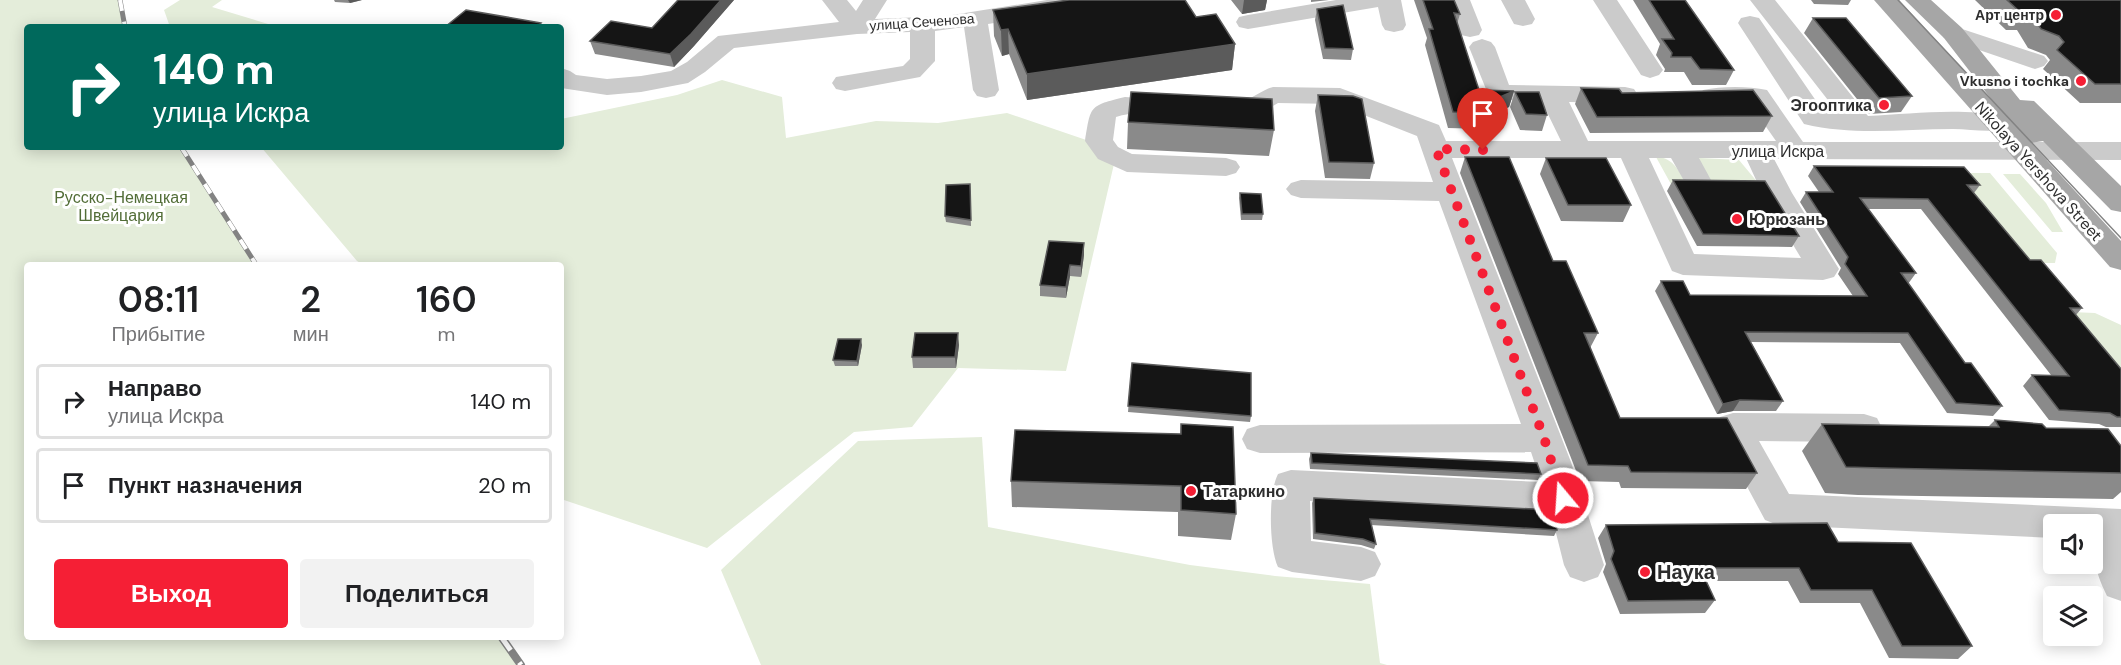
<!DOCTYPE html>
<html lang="ru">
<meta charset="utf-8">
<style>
body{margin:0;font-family:"DM Sans",sans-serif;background:#f2f2f2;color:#202124;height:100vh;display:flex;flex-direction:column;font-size:22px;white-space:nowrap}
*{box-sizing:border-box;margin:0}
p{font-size:20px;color:#757577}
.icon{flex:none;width:33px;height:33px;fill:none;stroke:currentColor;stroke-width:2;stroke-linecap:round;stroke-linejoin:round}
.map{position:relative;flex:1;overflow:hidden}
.side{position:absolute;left:24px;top:262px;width:540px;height:378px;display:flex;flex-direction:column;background:#fff;border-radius:6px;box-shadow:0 3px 15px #0003}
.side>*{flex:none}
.guide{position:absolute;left:24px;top:24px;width:540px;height:126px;border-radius:6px;box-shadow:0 3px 15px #0003;background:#00695c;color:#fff;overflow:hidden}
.fabs{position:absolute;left:2043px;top:514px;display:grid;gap:12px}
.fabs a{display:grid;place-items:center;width:60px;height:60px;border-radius:6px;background:#fff;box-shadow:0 3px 15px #0003;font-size:30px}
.pin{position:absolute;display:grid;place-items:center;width:51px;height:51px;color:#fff;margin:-62px -26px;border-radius:50% 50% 50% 0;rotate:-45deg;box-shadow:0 0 6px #0007}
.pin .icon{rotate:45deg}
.me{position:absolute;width:66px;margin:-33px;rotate:342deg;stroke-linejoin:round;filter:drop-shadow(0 0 4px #0008)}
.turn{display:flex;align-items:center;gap:21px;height:126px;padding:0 30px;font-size:27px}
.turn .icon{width:78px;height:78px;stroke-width:2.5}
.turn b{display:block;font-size:42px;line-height:51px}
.eta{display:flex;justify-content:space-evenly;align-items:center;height:102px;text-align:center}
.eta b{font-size:36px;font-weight:600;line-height:42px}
.action{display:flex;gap:12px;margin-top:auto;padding:12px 30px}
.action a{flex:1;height:69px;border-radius:6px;background:#f51f35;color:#fff;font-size:24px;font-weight:600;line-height:69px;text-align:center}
.action a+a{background:#f2f2f2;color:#202124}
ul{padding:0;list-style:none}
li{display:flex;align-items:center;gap:18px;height:75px;margin:0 12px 9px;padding:0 18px;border:3px solid #e0e0e0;border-radius:6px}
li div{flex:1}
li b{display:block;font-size:22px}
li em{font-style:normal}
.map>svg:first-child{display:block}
.green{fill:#e4edda}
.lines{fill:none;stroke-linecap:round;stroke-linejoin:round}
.minor{fill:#cbcbcb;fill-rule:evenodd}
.major{fill:#a6a6a6;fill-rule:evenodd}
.tram{stroke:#838383;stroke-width:1.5}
.rail-far1-casing{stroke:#838383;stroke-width:5}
.rail-casing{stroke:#838383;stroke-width:8}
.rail-far1{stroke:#fff;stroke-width:4;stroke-dasharray:11;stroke-linecap:butt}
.rail{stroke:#fff;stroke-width:5;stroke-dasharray:15;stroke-linecap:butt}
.wall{fill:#8a8a8a}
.shaded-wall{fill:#5b5b5b}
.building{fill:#151515;stroke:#5b5b5b;stroke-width:1.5}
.route{stroke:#f51f35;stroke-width:10;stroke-dasharray:0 18}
.poi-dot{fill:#f51f35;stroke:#fff;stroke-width:2}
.labels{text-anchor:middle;stroke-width:6;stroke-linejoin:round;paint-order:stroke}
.far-poi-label{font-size:14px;font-weight:bold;fill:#2e2e2e;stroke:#fff;text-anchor:end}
.far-street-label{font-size:14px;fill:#2e2e2e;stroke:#fff}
.poi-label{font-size:16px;font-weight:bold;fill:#2e2e2e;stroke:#fff;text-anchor:start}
.street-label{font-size:16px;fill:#2e2e2e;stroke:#fff}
.park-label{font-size:16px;fill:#526d37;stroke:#fff}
.near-poi-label{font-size:20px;font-weight:bold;fill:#2e2e2e;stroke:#fff;text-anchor:start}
</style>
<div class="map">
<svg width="2121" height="665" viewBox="0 0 2121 665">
<rect width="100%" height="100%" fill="#fff"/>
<path class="green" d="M0,0H120L125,27H27V147H181L257,265L27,266V638H502L521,665H0Z
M180,0H222L212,7L278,27H170L164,10Z
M722,80L782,97L786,138L876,121L938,123L1007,113L1095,143L1114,164L1066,371L958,368L912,427L854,432L707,548L561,499V266L364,265L357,261L261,147H561V119L677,95Z
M1656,157C1674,157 1680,173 1688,187L1672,186Z
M1700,158L1739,160L1764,190L1707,189L1697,159Z
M1957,173H1990L2057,253L2055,263H2030Z
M2003,174H2020L2046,203L2063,232H2052Z
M2071,312L2095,313L2121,325V374Z
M982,437L988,527L1190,565L1275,576L1370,584L1380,663L1387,665H761L721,570L858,441Z"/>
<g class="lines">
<path class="minor" d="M822,0H847L856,11L863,0H887L875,19L946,16L1047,0H1105L1101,5L1093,7L988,24L999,90L995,96L986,98L977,96L973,90L964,27L935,31V61L920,77L845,91L836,89L832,83L836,77L903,66L910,59V32L857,34L734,48L705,72L688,83L641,92L607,95L561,88V68L570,71L576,75L607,79L641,76L671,71L687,62L718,36L839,22Z
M1336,0H1401L1406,25L1403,30L1394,32L1385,30L1382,25L1378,7L1248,29L1239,27L1236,22L1239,17L1248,15Z
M1446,0H1470L1482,30L1479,35L1470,37L1461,35Z
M1501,0H1525L1535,19L1532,24L1523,26L1514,24Z
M1593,0H1617L1663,70L1659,75L1650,78L1641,75Z
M1750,0H1775L1868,116C1912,114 1962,107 2005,117L2009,123L2005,129C1988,133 1971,129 1953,129C1903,129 1854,136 1804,124L1738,23L1741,18L1750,16L1759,18L1823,111L1838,113Z
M1953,26L2044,56L2048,61L2044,66L2035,69L1944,38L1941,33L1944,28Z
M1482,39L1491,42L1495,47L1509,85L1625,87L1634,89L1638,95L1634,101L1625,103L1569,102L1588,141H1776L1750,104H1712L1703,102L1699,96L1703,90C1722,86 1748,86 1767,90L1803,142H2121V160L1774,159L1792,193L1839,269L1834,277L1823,280L1683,275L1672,271L1621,158H1452L1571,462L1604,565L1598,577L1584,582L1570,577L1564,565L1551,513L1310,501L1311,541L1361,547L1375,552L1381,564L1375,576L1361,581L1292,572L1278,567C1269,548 1268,493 1278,474L1291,470L1541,482L1531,452L1260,453L1247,449L1242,439L1247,429L1260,425L1521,424L1439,201L1301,198L1291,195L1286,189L1291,183L1301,180L1433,182L1417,136L1336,104L1278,103L1258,115L1249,117L1215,114L1211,108L1215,102C1224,100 1236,103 1245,100C1255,97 1262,90 1273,87L1340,88L1439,125L1446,141H1561L1542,102L1490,99L1469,47L1473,42ZM1649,158H1671L1687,186L1697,189L1707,186L1711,180L1699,158H1746L1762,193L1801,258L1694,254Z
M1125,97L1185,101L1189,107L1185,113C1163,118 1139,109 1116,117L1113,140L1118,147L1132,154L1226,158L1236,161L1240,167L1236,173L1226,176L1127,172L1098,159L1085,141C1091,105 1089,106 1125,97Z
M1733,413L1864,414L1877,418L1882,428L1877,438L1864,442L1759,441L1789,494L2121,509V601L2107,596C2094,569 2092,555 2092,525H2054V538L1778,525L1765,520L1715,427L1720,417Z"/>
<path class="major" d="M1874,0H1899L1995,104L1944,38L1905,0H1931L1962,28L2020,100L2034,101L2121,186V212L2111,210L2043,141L2031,143L2121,241V270L2110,267Z"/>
<path class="tram" d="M1898,0L2121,238"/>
<g class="rail-far1-casing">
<path id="rail-far1" d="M120,0L125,27
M181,147L257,266"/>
</g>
<g class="rail-casing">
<path id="rail" d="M502,638L521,665"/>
</g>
<use href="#rail-far1" class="rail-far1"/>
<use href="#rail" class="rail"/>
</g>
<path class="wall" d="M334,0H362L350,3L335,2Z
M678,0H734L694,46L674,67L595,54L590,41L652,28Z
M1231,0H1267L1265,10L1242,14Z
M1311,0H1329L1311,2Z
M1414,0H1454L1460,14L1457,24L1479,90L1514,91L1509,107L1489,116L1485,129L1448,128L1425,45L1427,38Z
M1633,0H1685L1734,70L1726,85H1692L1684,72H1664L1665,69L1656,55L1660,44Z
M1811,0H1851L1848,5L1814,4Z
M1975,0H2121V103H2080L2043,69L2050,60L2046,55L2028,48L2017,30H2006Z
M1317,9L1353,49L1351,60L1323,59L1315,20Z
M993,10L1196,17L1235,44L1232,70L1027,100L1009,54L1002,56L994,36Z
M1813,18L1912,96L1901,112L1869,114L1804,33Z
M1581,88L1622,93L1772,116L1763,132L1590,133L1575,104Z
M1515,92L1547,115L1542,131L1520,130L1510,107Z
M1318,95L1374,163L1370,179L1325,178L1315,111Z
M1128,122L1274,130L1269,156L1127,149Z
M1465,157L1553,261L1598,333L1590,348L1620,418L1757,473L1746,489L1621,488L1619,482L1580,481L1460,173Z
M1546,158L1631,205L1623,222L1561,221L1540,174Z
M1814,166L1980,185L1974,193L2030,260L2082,308L2076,315L2121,369V427H2106L2099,424L2049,420L2023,386L2032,375H2051L1921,209H1868L1916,273L1908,284L1965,363L2002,406L1993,416L1947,413L1900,343L1751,342L1783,401L1776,411H1733L1717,414L1655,291L1661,281L1690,295L1853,296L1838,274L1841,268L1800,202L1806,192H1819L1808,176Z
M1673,180L1799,236L1792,247L1697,246L1667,191Z
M970,184L971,226L946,222L945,216Z
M1240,193L1263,214L1262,220H1241L1239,198Z
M1084,243V255L1081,277L1070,276L1066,298L1040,296V285Z
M862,345L858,366H835L833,360Z
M959,345L956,368H913L912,357Z
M1132,363L1251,416L1250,422L1128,412Z
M1995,420L2046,428L2121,446V492L2113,499L1858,495L1825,493L1802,451L1822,424L1988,427Z
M1181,424L1236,514L1231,540L1178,536V512L1012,507L1011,481L1180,434Z
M1311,453L1541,474L1538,480L1310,469L1309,459Z
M1314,498L1557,530L1554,536L1371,525L1376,544L1374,549L1361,545L1313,539L1312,503Z
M1606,525L1838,542L1972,646L1958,659L1889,658L1860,603H1800L1788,581H1706L1715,600L1705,613L1620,614L1603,572L1606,564L1598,538Z"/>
<path class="shaded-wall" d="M348,0H362L350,3Z
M721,0H734L694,46L674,67L670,54Z
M1244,0H1267L1265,10L1242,14Z
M1008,29L1009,54L1002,56L1001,30Z
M1235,44L1232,70L1027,100V74Z
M1514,91L1509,107L1489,116L1490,113L1486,103Z
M1084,243V255L1081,277V266Z
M1070,265V276L1066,298V287Z
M958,333L959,345L956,368L955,357Z
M861,339L862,345L858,366L857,361Z
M1740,400L1733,411L1717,414L1723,404Z"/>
<path class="building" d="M678,0H721L691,34L670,54L590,41L611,21L652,28Z
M1069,0H1185L1196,17L1216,14L1235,44L1027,74L1008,29L1001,30L993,10Z
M1423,0H1454L1460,14L1454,13L1479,90L1514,91L1486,103L1490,113L1453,112L1429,29H1433Z
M1649,0H1685L1734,70L1700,69L1691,57H1671L1672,53L1662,39H1674Z
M2007,0H2121V84H2095L2057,50L2064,42L2059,36L2041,29L2029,11H2019Z
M1343,5L1353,49L1325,48L1317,9Z
M466,10L541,23L537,27H445Z
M1813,18H1846L1912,96L1879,98Z
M1581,88L1619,89L1622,93L1753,90L1772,116L1597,117Z
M1131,92L1272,99L1274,130L1128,122Z
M1515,92H1539L1547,115L1526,114Z
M1318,95L1353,96L1362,99L1374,163L1329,162Z
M1465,157H1509L1553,261H1566L1598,333H1584L1620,418H1727L1757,473L1631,472L1628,466L1588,465Z
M1546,158H1606L1631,205H1568Z
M1814,166L1964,167L1980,185H1967L2030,260H2041L2082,308H2070L2121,369V417H2117L2110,413L2059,410L2032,375L2069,376L1928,199L1860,198L1916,273H1901L1965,363H1971L2002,406L1956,403L1908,333L1745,332L1783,401L1740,400L1723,404L1661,281H1683L1690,295L1867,296L1845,264L1848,257L1806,192H1833Z
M1673,180L1765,181L1799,236L1703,234Z
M970,184L971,220L945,216L946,185Z
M1240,193L1261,194L1263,214H1242Z
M1049,241L1084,243L1081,266L1070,265L1066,287L1040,285Z
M915,333H958L955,357H912Z
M838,339H861L857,361L833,360Z
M1132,363L1251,373V416L1128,406Z
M1995,420L2042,424L2046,428L2108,429L2121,446V473L1880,468L1846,467L1822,424L1999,427Z
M1181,424L1233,427L1236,514L1181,510V486L1011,481L1015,430L1181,434Z
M1311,453L1537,463L1541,474L1312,463Z
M1314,498L1552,510L1557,530L1370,519L1376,544L1363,539L1315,533Z
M1827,523L1838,542L1911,543L1972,646H1902L1872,590H1811L1799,568H1700L1715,600L1628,601L1611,559L1614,551L1606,525Z"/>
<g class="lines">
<path class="route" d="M1483,150L1436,149L1544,438L1563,498"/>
</g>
<g class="poi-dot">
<circle cx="2056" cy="15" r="6"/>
<circle cx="2081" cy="81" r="6"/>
<circle cx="1884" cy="105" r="6"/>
<circle cx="1737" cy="219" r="6"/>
<circle cx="1191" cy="491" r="6"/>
<circle cx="1645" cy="572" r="6"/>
</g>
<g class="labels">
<g class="far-poi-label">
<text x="2044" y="20">Арт центр</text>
<text x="2069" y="86">Vkusno i tochka</text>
</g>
<g class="far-street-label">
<text transform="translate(922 22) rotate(-4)" y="5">улица Сеченова</text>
</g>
<g class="poi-label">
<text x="1872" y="111" text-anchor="end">Эгооптика</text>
<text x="1749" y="225">Юрюзань</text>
<text x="1203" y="497">Татаркино</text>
</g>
<g class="street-label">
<text x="1778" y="157">улица Искра</text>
<text transform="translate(2039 171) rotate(48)" y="6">Nikolaya Yershova Street</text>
</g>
<g class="park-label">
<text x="121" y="203">Русско-Немецкая<tspan x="121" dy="18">Швейцария</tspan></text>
</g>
<g class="near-poi-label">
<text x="1657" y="579">Наука</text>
</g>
</g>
</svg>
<div class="fabs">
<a><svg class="icon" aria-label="sound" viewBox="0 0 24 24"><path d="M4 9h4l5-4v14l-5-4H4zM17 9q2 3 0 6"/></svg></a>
<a><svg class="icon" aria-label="layers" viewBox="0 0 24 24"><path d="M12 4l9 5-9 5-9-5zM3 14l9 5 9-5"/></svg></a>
</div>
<div class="pin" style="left:1483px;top:150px;background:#d93025"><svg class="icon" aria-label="arrive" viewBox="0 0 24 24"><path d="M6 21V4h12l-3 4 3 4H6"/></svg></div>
<svg class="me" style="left:1563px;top:498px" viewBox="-20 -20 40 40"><circle r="17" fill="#f51f35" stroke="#fff" stroke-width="3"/><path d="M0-11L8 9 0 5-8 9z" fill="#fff"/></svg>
<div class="guide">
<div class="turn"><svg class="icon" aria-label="right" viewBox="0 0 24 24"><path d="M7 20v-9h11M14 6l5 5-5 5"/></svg><div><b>140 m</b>улица Искра</div></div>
</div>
<section class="side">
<div class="eta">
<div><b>08:11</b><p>Прибытие</p></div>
<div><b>2</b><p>мин</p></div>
<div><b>160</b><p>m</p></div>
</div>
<ul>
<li><svg class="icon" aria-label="right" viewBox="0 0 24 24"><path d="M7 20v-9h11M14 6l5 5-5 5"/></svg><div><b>Направо</b><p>улица Искра</p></div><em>140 m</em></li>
<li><svg class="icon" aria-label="arrive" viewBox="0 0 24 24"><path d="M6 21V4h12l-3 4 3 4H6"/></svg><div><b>Пункт назначения</b></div><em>20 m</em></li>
</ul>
<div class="action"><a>Выход</a><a>Поделиться</a></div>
</section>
</div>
